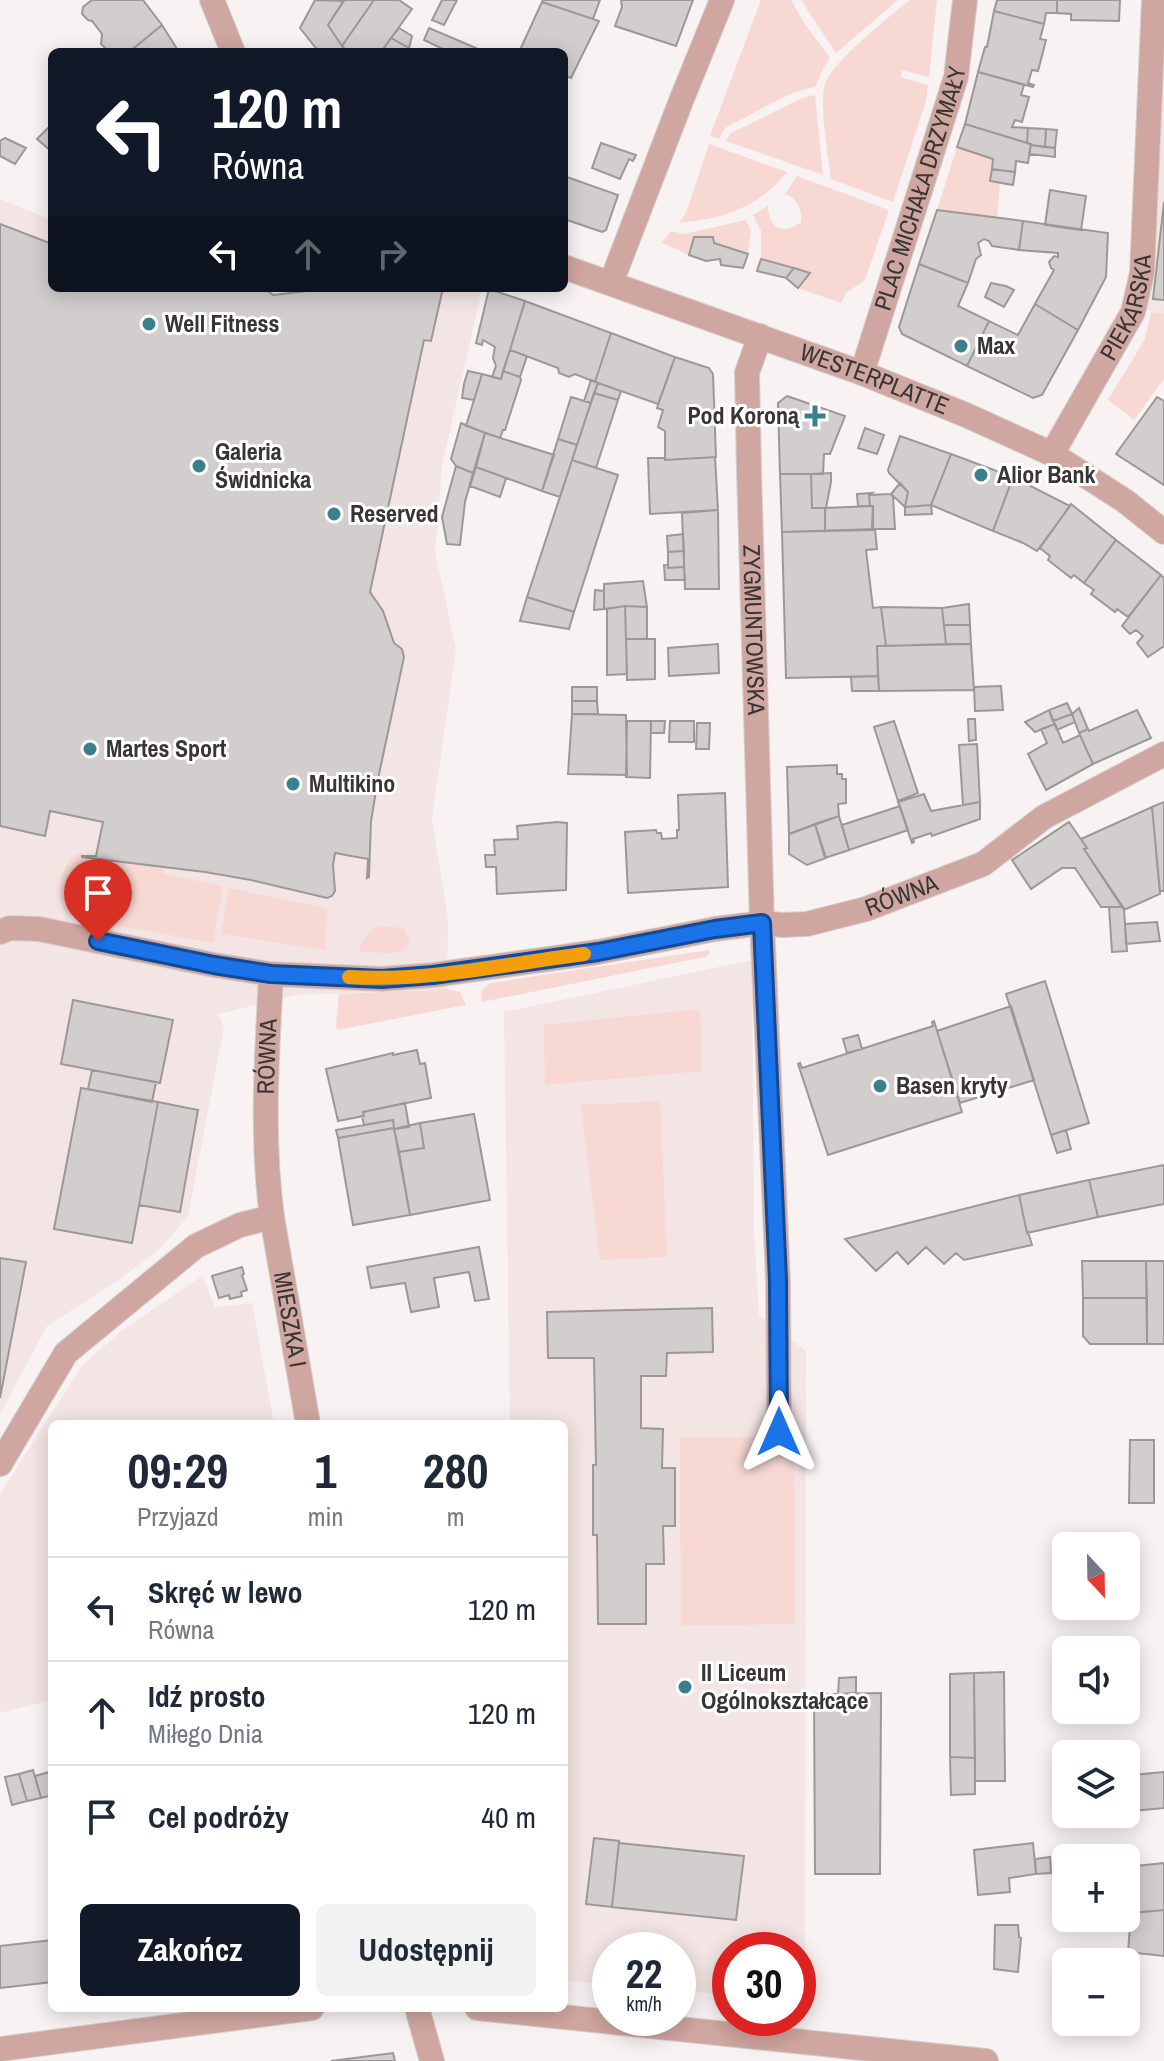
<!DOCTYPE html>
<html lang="pl">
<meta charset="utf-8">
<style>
body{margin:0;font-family:"Archivo Narrow",sans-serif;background:#f2f2f3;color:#1f2937;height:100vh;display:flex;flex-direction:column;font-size:30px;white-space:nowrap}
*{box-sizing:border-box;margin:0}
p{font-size:26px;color:#747a83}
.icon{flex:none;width:44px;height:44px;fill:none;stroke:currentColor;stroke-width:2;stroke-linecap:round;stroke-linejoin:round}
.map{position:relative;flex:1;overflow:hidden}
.sheet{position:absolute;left:48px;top:1420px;width:520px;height:592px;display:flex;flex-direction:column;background:#fff;border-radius:12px;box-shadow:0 4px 20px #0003}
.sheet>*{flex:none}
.hud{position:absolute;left:48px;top:48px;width:520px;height:244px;border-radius:12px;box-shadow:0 4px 20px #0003;background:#111827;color:#fff;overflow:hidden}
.needle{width:52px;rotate:158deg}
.buttons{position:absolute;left:1052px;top:1532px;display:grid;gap:16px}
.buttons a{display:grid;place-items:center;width:88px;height:88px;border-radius:12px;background:#fff;box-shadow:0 4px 20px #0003;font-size:40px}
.speed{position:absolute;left:592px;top:1932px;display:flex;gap:16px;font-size:40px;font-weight:700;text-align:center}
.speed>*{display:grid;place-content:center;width:104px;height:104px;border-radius:50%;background:#fff;box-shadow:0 4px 20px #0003;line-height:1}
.speed small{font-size:20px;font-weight:400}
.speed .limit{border:12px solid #d22;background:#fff;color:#111}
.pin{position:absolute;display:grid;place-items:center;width:68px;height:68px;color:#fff;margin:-82px -34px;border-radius:50% 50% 50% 0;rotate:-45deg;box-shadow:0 0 8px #0007}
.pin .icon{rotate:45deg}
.me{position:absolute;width:88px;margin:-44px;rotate:0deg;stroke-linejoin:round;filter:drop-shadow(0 0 6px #0008)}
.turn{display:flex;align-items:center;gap:28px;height:168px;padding:0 32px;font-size:36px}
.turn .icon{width:104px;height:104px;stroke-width:2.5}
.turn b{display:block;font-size:56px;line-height:68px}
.lanes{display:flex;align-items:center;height:76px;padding:0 32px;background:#0003;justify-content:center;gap:40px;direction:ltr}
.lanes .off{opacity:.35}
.eta{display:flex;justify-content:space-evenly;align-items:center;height:136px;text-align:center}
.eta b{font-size:48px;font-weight:700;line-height:56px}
.cta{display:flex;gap:16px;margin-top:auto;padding:16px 32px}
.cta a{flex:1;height:92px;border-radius:12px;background:#111827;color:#fff;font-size:32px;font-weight:700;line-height:92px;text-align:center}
.cta a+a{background:#f2f2f3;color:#1f2937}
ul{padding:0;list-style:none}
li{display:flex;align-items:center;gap:24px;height:104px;padding:0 32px;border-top:2px solid #e0e1e3}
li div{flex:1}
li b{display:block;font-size:30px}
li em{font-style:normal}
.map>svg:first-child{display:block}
.built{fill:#f3e5e3}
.green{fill:#f8d8d3}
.building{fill:#d3cece;stroke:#9d9898;stroke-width:2}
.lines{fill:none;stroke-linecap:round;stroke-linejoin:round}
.minor-casing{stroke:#d5d0d0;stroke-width:26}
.minor{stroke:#d0a6a0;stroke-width:24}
.route-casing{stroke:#114b97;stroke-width:20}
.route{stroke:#1a73e8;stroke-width:14}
.slow{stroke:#f59e0b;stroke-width:14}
.poi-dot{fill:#3a808c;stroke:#fff;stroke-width:3}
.labels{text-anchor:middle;stroke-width:6;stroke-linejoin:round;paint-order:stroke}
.street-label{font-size:24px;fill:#383635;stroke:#fff}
.poi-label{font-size:24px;font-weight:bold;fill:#383635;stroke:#fff;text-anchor:start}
</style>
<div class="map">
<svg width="1164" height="2061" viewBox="0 0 1164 2061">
<rect width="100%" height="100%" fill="#f8f2f2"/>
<path class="built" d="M1164,0V313L1140,309Z
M0,199L52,220V288H482L442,466L435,552L456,649L432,819L448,919L447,989L298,995L218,1014L224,1027L188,1216L161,1248L116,1282L47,1326L0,1414Z
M752,960L754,1234L759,1315L806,1351L805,2001H798V1950H730V1995L678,1990V1950H610V1984L564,1980V1424H510L504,1012Z
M202,1276L215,1307L252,1303L274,1424H52V1700L0,1713V1494L81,1367L121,1331Z"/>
<path class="green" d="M761,0H791L804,23L830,58L823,69L815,87L805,89L786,96L725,128L719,139L710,136Z
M801,0H898L836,53Z
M910,0H937L929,77L901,70V77L928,85L926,101L893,202L831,179C828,155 819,105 825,84C830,64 892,14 910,0Z
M815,95L823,175L726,141L731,133L805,97Z
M709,144L787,172C759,207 723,219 679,223L686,213Z
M957,147L993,159L990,181L1000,183L997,218L937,210Z
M797,176L889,210L865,280L846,293L841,303L798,288L809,273L761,259V231L753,215L768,206C768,228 784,236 801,222C802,207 798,200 785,194Z
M746,220L751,231L748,254L714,243L689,255L662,243L671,231L684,234Z
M1151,312L1164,313V379L1134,420L1108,400L1145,339Z
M82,851L83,857L164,866L163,874L223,886L213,943L99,922L67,914C53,893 60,863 82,851Z
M229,888L325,908L327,910L325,950L221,934Z
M380,927H395L404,929L410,941L405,950L392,953L360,952C359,942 370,929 380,927Z
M709,950L710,953L705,957L482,1002L481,991L490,983Z
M447,989L460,992L466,1005L338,1030L336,1027L339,994Z
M700,1009L702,1071L545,1085L544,1025Z
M660,1101L667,1257L600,1260L581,1105Z
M783,1437L794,1442L795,1624L681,1626L680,1438Z"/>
<path class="building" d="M92,0H143L162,25L129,52H109L101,44L102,34L92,21L88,20L82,14L83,7Z
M315,0L344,1L328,25L344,49L348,52H319L300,28Z
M344,0H374L342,46L328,25Z
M374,0H399L412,9L381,52H348L342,46Z
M442,0H457L444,25L432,20Z
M543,0H600L593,19L542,2Z
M621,0H693L676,46L615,26L622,7Z
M997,0H1057V13H1046L1044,24L994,11Z
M1057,0H1120L1119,21L1071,20V14L1057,13Z
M542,2L599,21L571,78L564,75V52H519Z
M994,11L1044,24L1040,39L1046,40L1038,71L1032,70L1028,83L1034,85L1033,87L978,72L985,47H987Z
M162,25L179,52H129Z
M399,28L412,36L409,48L391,38Z
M429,28L476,48L474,52H449L424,40Z
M391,38L409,48L406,52H381Z
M978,72L1024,85L1021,95L1029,97L1022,122L1015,120L1012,127L1028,128L1027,143L965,124Z
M52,124V152L37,139Z
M965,124L1031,144L1028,163L1016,161L1015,172L992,169L993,159L957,147Z
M1028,128L1046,129L1045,147L1031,145L1027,143Z
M1046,129L1057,130L1055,148L1045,147Z
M5,138L26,148L15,164L0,156V141Z
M601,143L636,155L633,161L629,159L620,179L592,168Z
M1031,145L1055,148V157L1029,154Z
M992,169L1015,172L1013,185L990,181Z
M564,176L618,195L606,230L602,232L564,219Z
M1050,190L1086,196L1081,230L1045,225Z
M1164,202V300L1153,299Z
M937,210L1023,221L1019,250L992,246L989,241L984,239L978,243L981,255L976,259L968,283L919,264Z
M1023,221L1108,233L1106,277L1078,330L1035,304L1054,270L1051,268L1049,262L1054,256L1058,257V253L1019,250Z
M0,224L52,244V288H264L273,295L325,289L443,288L431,341L424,340L370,592L383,611L394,643L402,649L404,657L378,779L371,821L369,877L367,878L368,859L335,853L333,865L335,891L332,896L327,898L251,880L205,872L82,857V856H96L103,822L50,811L45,836L0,826Z
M694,237H713L714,243L748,254L743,268L721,265L720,259L706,261L689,255Z
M761,259L794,268L786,278L757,271Z
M919,264L968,283L958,306L989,321L967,366L902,334L899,327Z
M794,268L810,273L798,288L786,278Z
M991,283L1006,286L1014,290L1004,307L985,297Z
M489,289L525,301L501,379L492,377L496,366L493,358L495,347L483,340L482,345L476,343Z
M525,301L611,333L595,382L575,374L569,377L559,373L558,368L510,350Z
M1035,304L1078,330L1042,395L1033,398L967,366L989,321L1018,335Z
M611,333L675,357L658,404L595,382Z
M510,350L527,356L520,377L503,371Z
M675,357L709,368L713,374L716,457L665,460V431L658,427L663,410L657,408Z
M468,371L482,374L474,400L462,398L464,384Z
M503,371L520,377L521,380L505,430H503L500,438L466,426L482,374L501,379Z
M591,380L598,383L591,403L584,401Z
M598,383L621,391L618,400L594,393Z
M594,393L618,400L596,468L572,460Z
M787,396L845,416L830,454H824L823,474H780L778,403Z
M571,397L591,403L577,445L558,439Z
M1157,397L1164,401V485L1116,454Z
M461,423L485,433L473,473L456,466L451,459Z
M865,428L884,435L877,454L858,448Z
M485,433L554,455L542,491L476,467Z
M900,436L951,454L931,505L905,507L908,492L889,473L888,470Z
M558,439L577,445L560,497L542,491Z
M951,454L1013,477L993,531L931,505Z
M715,457L718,510L650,514L648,458H665V460Z
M572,460L618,475L574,612L527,597Z
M456,466L473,473L465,502L460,545L447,544L442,517Z
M476,467L506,478L500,497L470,486Z
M831,473V482L826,508H812L811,474Z
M780,474H811L812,508H825V531L782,532Z
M1013,477L1070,506L1037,551L1023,543L993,531Z
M900,483L908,492L905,507L891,494Z
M872,493L869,495L870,506H858L857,494Z
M891,494L893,497L895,529H875L872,528L873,506H870L869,495Z
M1071,504L1116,540L1084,583L1074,575L1071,578L1048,560L1050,556L1040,548Z
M931,505L932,514L905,515V507Z
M873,506V530L825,531V508Z
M718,510L719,589H685L682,513Z
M875,529L877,549L866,550L873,608L881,607L886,646H877L878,676L786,678L782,532Z
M683,534L684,551L668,552L667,536Z
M1116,540L1161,575L1128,617L1117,609L1115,612L1091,594L1094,590L1084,583Z
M684,551V567L668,568V552Z
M668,564V568L684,567L685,580H665L664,565Z
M1161,575L1164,578V646L1148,657L1137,643L1143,636L1136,630L1130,634L1122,626Z
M643,581L647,607L625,606L604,609V584Z
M595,590L604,591V609L594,610Z
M527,597L574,612L569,629L520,621Z
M969,604L970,625H944L942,608Z
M625,606L627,674L607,675V609Z
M625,606L647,607V639H626Z
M881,607L942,608L946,644L886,646Z
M944,625H970L971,644H946Z
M626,639H655V679L627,680Z
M718,644L719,673L669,676L668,648Z
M971,644L974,690L879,691L877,646Z
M878,676L879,691H852L851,677Z
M1001,686L1003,710L975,711L974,687Z
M572,687H597V701H572Z
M572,701H597L598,714H572Z
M1067,703L1072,714L1053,721L1049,710Z
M1079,708L1088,729L1079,733L1072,714Z
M1049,710L1055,724L1035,732L1025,722Z
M1137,710L1151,738L1093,764L1079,733L1088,729L1089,731Z
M572,714L626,715L627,775L568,774Z
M1072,714L1075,722L1057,730L1053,721Z
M968,719H975L976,740L969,741Z
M627,721H651L650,778L626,777Z
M651,721H665L664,733H651Z
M670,721H694V742H669Z
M894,721L918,793L898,801L874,727Z
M697,723H710L709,749H696Z
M1055,724L1063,743L1080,735L1093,764L1046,790L1028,754L1047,743L1041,729Z
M977,744L980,802L963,805L959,745Z
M837,765V774H842V779H846V803L838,804L839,816L789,834L787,767Z
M725,793L728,887L628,893L625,832L656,830L657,833H661L662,839L677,838V830H679L678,795Z
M924,794L931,811L980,802V819L932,836L931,833L913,839L914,842L912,843L898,802Z
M1164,802V891H1160L1152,807Z
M900,806L908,830L849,850L842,825Z
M1152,807L1160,894L1124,910L1084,849L1087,848L1081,839Z
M839,816L849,850L825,858L815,824Z
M557,822L567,823L566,890L497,894L496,867H486L485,855H495L494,840L518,839L517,826Z
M1069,822L1087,848L1084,849L1123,907H1101L1075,868H1062L1031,889L1012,860Z
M815,824L826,858L807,865L789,854V834Z
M1109,907H1123L1124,910L1127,951L1112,952Z
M1157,922L1160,941L1126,944L1125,924Z
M1045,981L1089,1123L1051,1135L1006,994Z
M73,1000L173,1020L160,1083L61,1064Z
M1011,1006L1034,1080L960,1103L937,1031Z
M934,1021L962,1112L828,1155L798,1064L800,1063L802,1068L933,1026L932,1022Z
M858,1035L862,1049L847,1053L843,1039Z
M417,1050L420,1064L425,1063L431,1098L363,1112L364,1116L338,1121L326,1069L393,1053V1055Z
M92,1070L156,1082L152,1102L88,1089Z
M81,1088L158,1102L132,1243L54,1229Z
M158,1102L198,1110L180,1212L139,1205Z
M405,1103L409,1127L394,1129L393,1120L364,1125L362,1116H364L363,1112Z
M474,1114L490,1200L410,1215L399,1152L424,1148L420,1123Z
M393,1120L394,1128L338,1138L336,1130Z
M420,1123L424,1148L399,1152L394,1129Z
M394,1128L410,1215L353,1225L338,1138Z
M1066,1130L1071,1149L1057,1153L1051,1135Z
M1164,1165V1204L1098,1217L1089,1180Z
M1089,1180L1098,1217L1027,1233L1019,1195Z
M1019,1195L1027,1233L1028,1232L1032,1245L964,1260L956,1253L944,1264L926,1247L908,1264L897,1252L876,1271L845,1239Z
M479,1247L489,1299L475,1301L469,1272L434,1278L439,1307L411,1312L405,1283L371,1288L367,1267Z
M0,1258L26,1262L0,1398Z
M1082,1261H1146L1147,1298H1083Z
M1146,1261H1164V1344H1147Z
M242,1267L244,1274L242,1275L247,1290L241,1292L242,1296L230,1299L229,1295L219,1298L212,1276Z
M1083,1298H1147V1344H1090L1083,1336Z
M712,1308L713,1352L667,1353L666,1376H641V1428L663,1429L662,1468H675V1526H663L664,1564H646V1624H598L597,1535H593V1465H596L594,1358H548L547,1312Z
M1130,1440H1154V1503H1129Z
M1004,1672L1005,1781H975L974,1673Z
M974,1673L975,1758L950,1757V1674Z
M856,1677V1693L838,1694L839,1678Z
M881,1693L880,1874H815L814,1694Z
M950,1757L975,1758V1794L951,1795Z
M33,1770L41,1798L27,1801L19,1774Z
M49,1772L52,1784V1795L41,1798L35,1776Z
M1164,1772V1808L1133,1811V1775Z
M1126,1773H1133V1798L1126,1799Z
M19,1774L27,1801L12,1805L5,1777Z
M594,1838L619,1841L612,1907L586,1904Z
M619,1843L744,1856L736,1920L612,1907Z
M1033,1843L1036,1874L1009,1878L1010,1892L978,1895L974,1850Z
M1050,1857L1051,1873L1036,1874L1035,1859Z
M1164,1863V1910L1131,1913L1136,1866Z
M1164,1910V1956L1128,1952L1131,1913Z
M995,1925H1018L1019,1937L1021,1938L1018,1972L994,1969Z
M52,1940V1982L0,1988V1946Z
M393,2053L395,2061H331Z"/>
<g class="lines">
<g class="minor-casing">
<g id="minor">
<path d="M212,0L233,52"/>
<path id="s1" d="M564,267L862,373L966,415L1052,454L1125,501L1164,532"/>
<path d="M611,283L681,101L722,0"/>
<path id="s2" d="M760,336L747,373L749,471L762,923L778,1280L779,1432"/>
<path id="s3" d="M862,373L956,77L965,0"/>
<path id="s4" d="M1052,454L1133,312L1142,273L1154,0"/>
<path d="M0,932L10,928L39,929L214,965L271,974"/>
<path id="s5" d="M272,1217L308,1424"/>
<path id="s6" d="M0,1464L66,1353L196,1246L240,1225L272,1217C261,1136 267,1055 271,974L382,979L433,975L598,952L715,929L762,923L783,925L807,924L866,909L983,864L1044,817L1164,754"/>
<path d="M417,2008L432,2061"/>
<path d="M477,2008L986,2061"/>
<path d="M0,2049L312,2008"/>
</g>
</g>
<use href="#minor" class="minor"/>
</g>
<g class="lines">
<g class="route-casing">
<path id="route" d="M98,941L214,965L271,974L382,979L433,975L598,952L715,929L762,923L778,1280L779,1432"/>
</g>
<use href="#route" class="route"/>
<path class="slow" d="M349,977C427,982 506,964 584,954"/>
</g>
<g class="poi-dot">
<circle cx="149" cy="324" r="8"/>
<circle cx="961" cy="346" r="8"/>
<path d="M811 404h8v8h8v8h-8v8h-8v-8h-8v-8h8z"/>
<circle cx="199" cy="466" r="8"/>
<circle cx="981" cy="475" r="8"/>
<circle cx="334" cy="514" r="8"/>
<circle cx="90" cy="749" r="8"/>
<circle cx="293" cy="784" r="8"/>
<circle cx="880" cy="1086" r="8"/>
<circle cx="685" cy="1687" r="8"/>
</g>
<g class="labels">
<g class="street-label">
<text dy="8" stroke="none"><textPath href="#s3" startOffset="194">PLAC MICHAŁA DRZYMAŁY</textPath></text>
<text dy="8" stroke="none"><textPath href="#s4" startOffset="166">PIEKARSKA</textPath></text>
<text dy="8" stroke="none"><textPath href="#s1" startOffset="330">WESTERPLATTE</textPath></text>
<text dy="8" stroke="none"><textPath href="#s2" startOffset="296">ZYGMUNTOWSKA</textPath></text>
<text dy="8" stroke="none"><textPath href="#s6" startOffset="1262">RÓWNA</textPath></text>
<text dy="8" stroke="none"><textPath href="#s6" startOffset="540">RÓWNA</textPath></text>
<text dy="8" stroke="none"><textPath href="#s5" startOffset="104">MIESZKA I</textPath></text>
</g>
<g class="poi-label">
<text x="165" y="332">Well Fitness</text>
<text x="977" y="354">Max</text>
<text x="799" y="424" text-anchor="end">Pod Koroną</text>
<text x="215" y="460">Galeria<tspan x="215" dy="28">Świdnicka</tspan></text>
<text x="997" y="483">Alior Bank</text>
<text x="350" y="522">Reserved</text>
<text x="106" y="757">Martes Sport</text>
<text x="309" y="792">Multikino</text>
<text x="896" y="1094">Basen kryty</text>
<text x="701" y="1681">II Liceum<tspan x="701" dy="28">Ogólnokształcące</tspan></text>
</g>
</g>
</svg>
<div class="buttons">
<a><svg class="needle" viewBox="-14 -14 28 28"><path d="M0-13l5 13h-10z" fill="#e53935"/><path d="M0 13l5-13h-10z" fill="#747a83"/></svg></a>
<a><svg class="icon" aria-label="sound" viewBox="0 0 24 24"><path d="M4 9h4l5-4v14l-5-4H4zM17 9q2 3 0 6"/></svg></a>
<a><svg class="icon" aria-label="layers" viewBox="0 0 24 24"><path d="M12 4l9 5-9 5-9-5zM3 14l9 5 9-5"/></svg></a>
<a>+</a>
<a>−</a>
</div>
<div class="speed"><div>22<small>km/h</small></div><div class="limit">30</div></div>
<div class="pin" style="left:98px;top:941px;background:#d93025"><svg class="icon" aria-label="arrive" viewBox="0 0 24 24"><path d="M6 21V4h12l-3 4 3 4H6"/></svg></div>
<svg class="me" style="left:779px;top:1432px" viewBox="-20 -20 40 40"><path d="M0-17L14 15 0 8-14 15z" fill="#1a73e8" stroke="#fff" stroke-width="4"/></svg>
<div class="hud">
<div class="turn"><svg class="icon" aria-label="left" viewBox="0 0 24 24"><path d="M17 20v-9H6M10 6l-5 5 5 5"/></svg><div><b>120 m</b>Równa</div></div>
<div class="lanes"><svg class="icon" aria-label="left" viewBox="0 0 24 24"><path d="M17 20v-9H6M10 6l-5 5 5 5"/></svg><svg class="icon off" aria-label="ahead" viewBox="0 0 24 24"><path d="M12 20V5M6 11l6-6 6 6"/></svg><svg class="icon off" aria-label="right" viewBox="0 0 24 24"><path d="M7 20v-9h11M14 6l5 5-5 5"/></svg></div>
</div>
<section class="sheet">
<div class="eta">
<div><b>09:29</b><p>Przyjazd</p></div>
<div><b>1</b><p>min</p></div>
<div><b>280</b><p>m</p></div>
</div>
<ul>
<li><svg class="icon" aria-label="left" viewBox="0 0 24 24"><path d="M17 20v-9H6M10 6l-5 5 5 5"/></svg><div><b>Skręć w lewo</b><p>Równa</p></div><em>120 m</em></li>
<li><svg class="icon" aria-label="ahead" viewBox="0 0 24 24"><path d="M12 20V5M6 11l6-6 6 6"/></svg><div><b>Idź prosto</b><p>Miłego Dnia</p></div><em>120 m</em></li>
<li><svg class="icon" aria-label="arrive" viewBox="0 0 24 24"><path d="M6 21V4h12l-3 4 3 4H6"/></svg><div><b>Cel podróży</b></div><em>40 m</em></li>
</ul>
<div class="cta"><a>Zakończ</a><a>Udostępnij</a></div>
</section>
</div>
